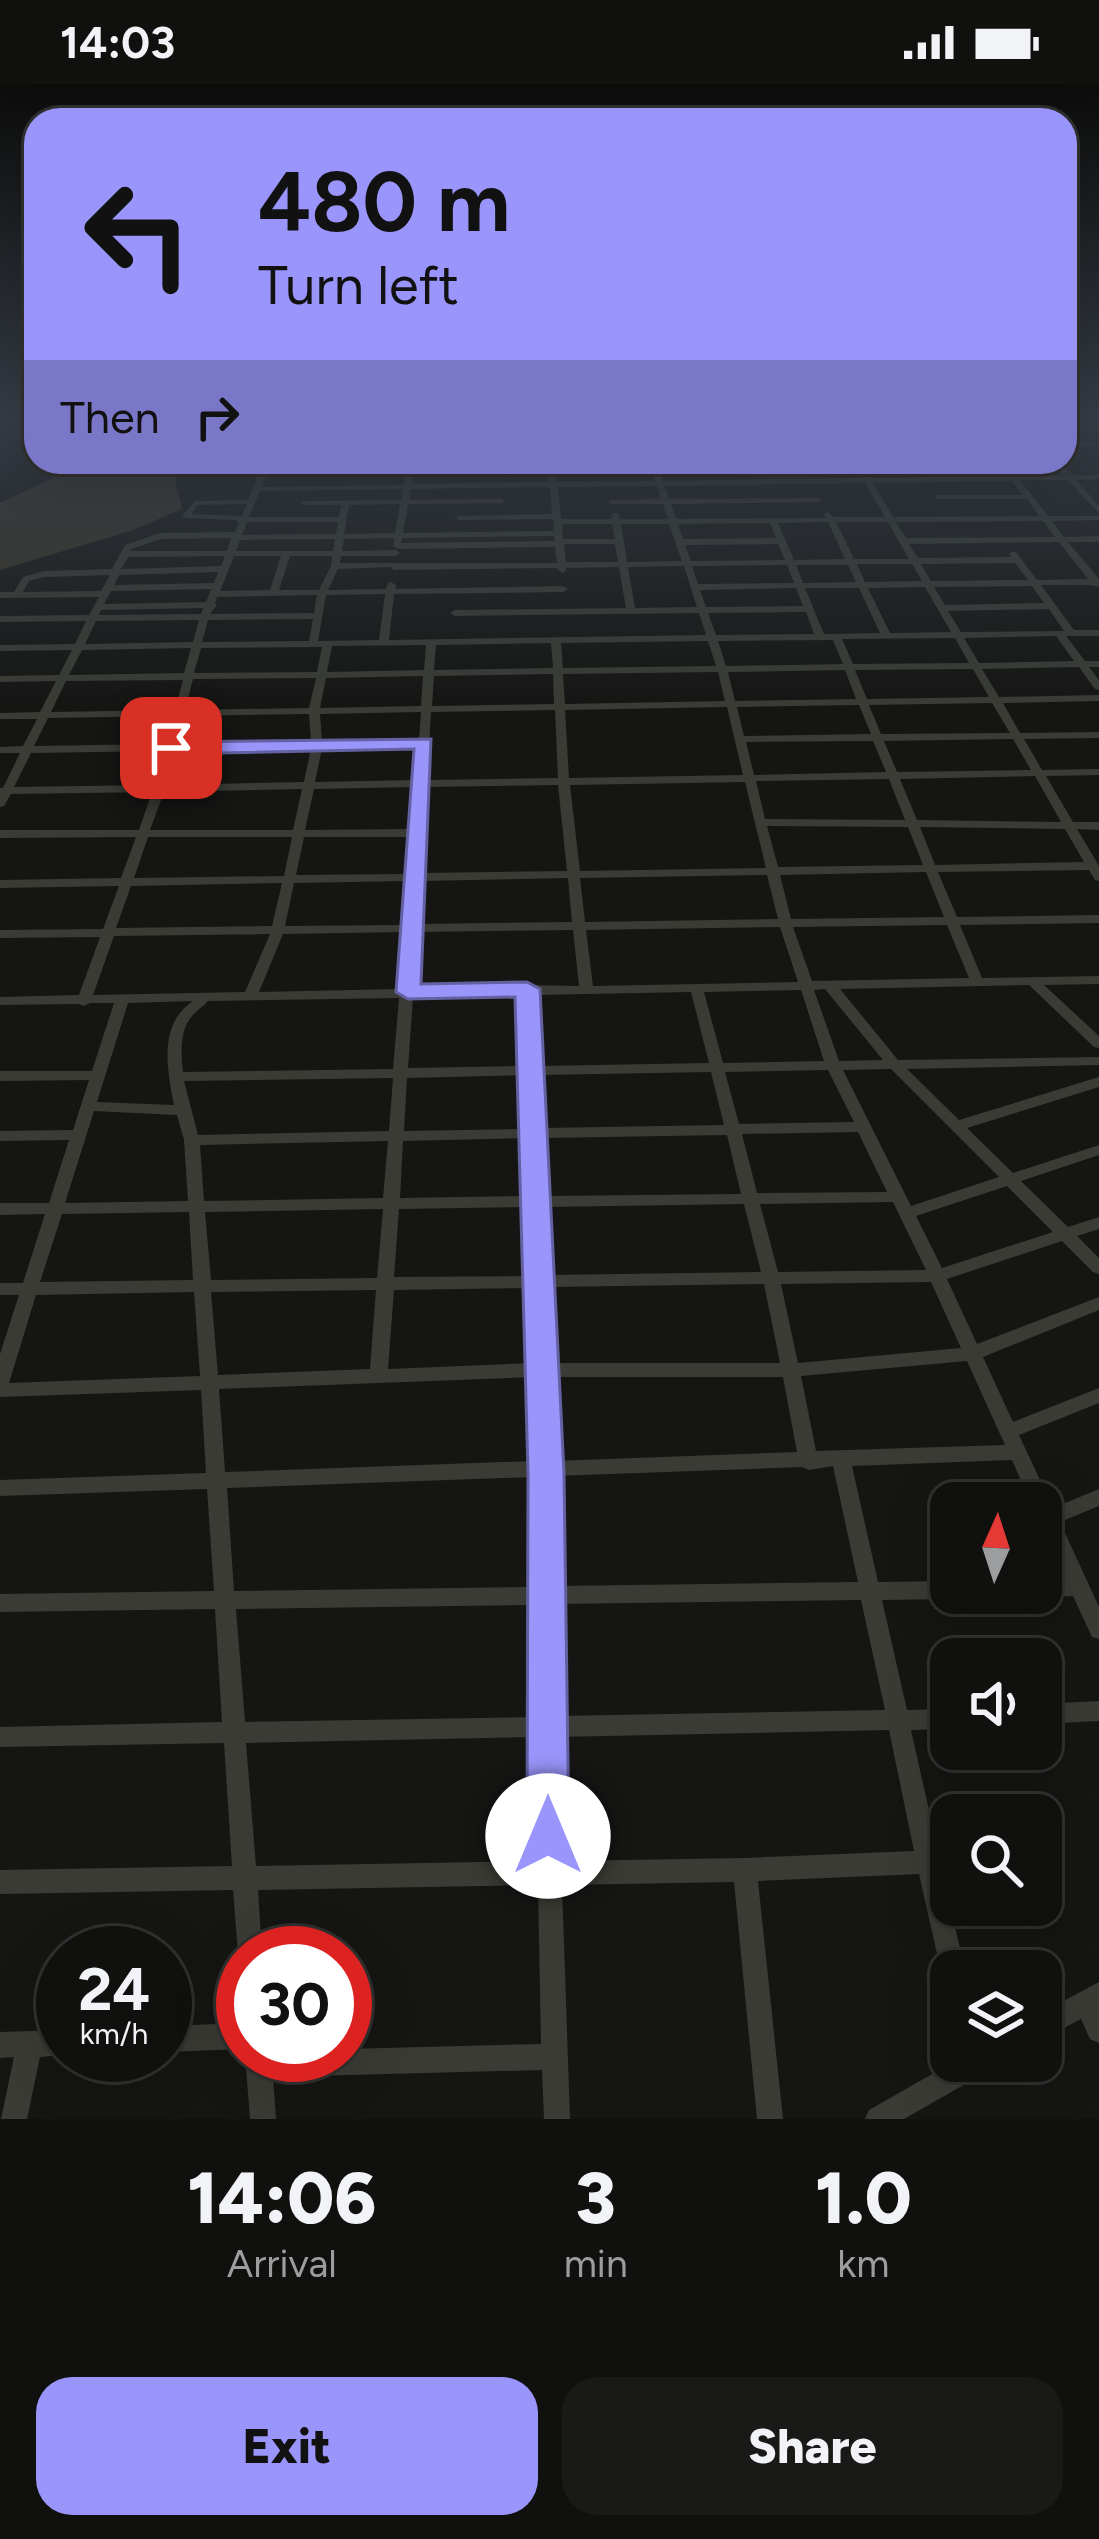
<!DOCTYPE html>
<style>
body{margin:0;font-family:Figtree,sans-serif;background:#191918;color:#f1f3f6;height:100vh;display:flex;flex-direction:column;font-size:45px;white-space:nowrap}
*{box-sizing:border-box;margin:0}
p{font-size:39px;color:#9c9d9e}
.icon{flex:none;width:66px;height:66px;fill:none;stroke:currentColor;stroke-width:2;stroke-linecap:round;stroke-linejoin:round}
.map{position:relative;height:2035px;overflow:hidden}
.side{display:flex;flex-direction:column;background:#10100f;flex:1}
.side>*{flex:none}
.top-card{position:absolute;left:24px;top:24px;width:1053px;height:366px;border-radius:36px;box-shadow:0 12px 48px #0002,0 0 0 3px #30302f;background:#9995fa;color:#111;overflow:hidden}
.needle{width:78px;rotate:3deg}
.controls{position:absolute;left:930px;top:1398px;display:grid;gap:24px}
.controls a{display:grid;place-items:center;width:132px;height:132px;border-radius:24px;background:#10100f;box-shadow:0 12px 48px #0002,0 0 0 3px #30302f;font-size:60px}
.speed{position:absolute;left:36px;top:1842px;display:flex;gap:24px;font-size:60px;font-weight:700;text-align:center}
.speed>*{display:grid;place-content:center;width:156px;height:156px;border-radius:50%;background:#10100f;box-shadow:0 12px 48px #0002,0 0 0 3px #30302f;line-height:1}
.speed small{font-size:30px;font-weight:400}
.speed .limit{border:18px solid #d22;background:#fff;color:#111}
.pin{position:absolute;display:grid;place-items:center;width:102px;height:102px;color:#fff;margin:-51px;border-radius:24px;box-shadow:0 6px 18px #0006}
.me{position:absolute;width:132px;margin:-66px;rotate:0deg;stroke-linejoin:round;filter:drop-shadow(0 0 9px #0008)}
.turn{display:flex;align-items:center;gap:42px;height:252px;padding:0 36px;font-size:54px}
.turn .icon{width:156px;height:156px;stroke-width:2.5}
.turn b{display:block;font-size:84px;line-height:102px}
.then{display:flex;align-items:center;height:114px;padding:0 36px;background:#0003;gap:24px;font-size:45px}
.eta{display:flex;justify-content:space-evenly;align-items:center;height:204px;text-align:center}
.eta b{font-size:72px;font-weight:800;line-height:84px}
.cta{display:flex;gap:24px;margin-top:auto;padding:24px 36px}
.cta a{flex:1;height:138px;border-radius:36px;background:#9995fa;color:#111;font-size:48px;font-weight:800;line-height:138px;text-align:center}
.cta a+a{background:#191918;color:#f1f3f6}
.status{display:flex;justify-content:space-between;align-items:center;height:84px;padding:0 60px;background:#10100f;direction:ltr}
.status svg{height:33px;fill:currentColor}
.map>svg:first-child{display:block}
.water{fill:#3a3729}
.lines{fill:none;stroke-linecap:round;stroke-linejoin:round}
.minor{fill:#393b34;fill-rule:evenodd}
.route{fill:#9995fa;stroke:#6361a2;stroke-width:3}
</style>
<div class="status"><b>14:03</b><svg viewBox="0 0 49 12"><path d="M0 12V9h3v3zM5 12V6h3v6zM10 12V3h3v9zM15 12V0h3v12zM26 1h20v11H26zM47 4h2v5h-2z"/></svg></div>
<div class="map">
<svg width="1099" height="2035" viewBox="0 0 1099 2035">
<rect width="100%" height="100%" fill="#151614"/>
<path class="water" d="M72,378H161L173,386L182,425L133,446L0,486V419L69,386Z"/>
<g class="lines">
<path class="minor" d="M0,334H8L0,339Z
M1065,342H1099V346H1065Z
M1065,358H1099V362H1065Z
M264,378H272L262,403L404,401L405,392H315L311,390L315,388H355V378H363V388H406L408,378H416L412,400L549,398L548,389H502L498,387L502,385L548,384L547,378H555V384H598L602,386L598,388L556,389L557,398L655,397L650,382H595L591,380L594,378H899L895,380L862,381L870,394L1009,392L998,378H1006L1017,392L1063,391L1052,378H1060L1072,391H1099V395L1076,396L1099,422V429L1067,396H1020L1048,432H1099V436L1052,437L1064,453L1099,452V458H1068L1099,495V503L1092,501H1041L1074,546H1099V552H1066L1085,577H1099V583H1089L1099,596V606L1095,605L1079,583L982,585L999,613L1099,611V617L1003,619L1020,649L1099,648V654L1024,655L1042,686L1099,685V691L1046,692L1073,738H1099V746L1077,745L1099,782V797L1095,796L1089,786L938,788L957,833L1099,831V839L960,841L982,894L1099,892V900L1044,901L1099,952V964L1094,963L1029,901L840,905L898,976L1099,973V981L907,985L959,1036L1099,993V1003L967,1044L1013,1089L1099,1061V1071L1021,1097L1068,1143L1099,1133V1145L1077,1152L1099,1174V1190L1093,1188L1062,1157L947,1195L977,1260L1099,1213V1226L983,1273L1013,1338L1099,1304V1319L1019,1351L1053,1424L1099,1405V1422L1060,1438L1099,1523V1555L1092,1553L1073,1512L1041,1513L1034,1510L1041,1509V1495L1065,1494L1041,1441V1419H1031L1012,1376L852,1382L878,1498L951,1497V1509H960L951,1515L882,1516L907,1626L951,1625V1645L911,1646L965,1887H951V1899L943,1896L919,1790L758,1797L783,2035H757L734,1798L562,1801L570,2035H544L542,1986L273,1993L276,2035H250L245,1971H345V1965L541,1960L538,1801L258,1806L262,1869H243V1879L238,1869L233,1806L0,1810V1786L232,1782L224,1659L0,1663V1643L222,1638L215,1525L0,1528V1510L214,1507L207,1405L0,1412V1396L206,1389L201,1306L0,1313V1270L19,1211H0V1199H23L45,1130L0,1131V1119H49L69,1056L0,1057V1047L73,1046L89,996L0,997V987H92L114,919H90L84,922L78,920L0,921V913L79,911L100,853L0,854V846L103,845L119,802L0,804V796L121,794L136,753L0,754V746H139L152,708L11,710L4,722L0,723V704H3L20,669H0V663L23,662L37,635H0V629L40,628L56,597L0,598V592L59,591L72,566L0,567V561L75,560L86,537L0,538V532L89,531L99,513L0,514V508H14L23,493L44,487L112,485L125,461L160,449L235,448L239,438L236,436L186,434L182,432L195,417L248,416ZM855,381L862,394L663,397L658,382ZM1012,397L1023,411H938L934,413L938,415H1027L1039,432L893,433L873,399ZM865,399L885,433H834L828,428L824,430L826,434L676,435L671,420L818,418L822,416L818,414L669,415L665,402ZM657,402L661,415L612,416L608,418L612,420H663L668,435H620L618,429H615L611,431L612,435H561L558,403ZM550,403L552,430L459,432L455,434L459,436L553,435L554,447L403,449L408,420L501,419L505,417L501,415L409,416L411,405ZM403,405L401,416L304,417L300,419L304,421H341L339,433H249L260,407ZM247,420L242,432L192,430L197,421ZM400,420L395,449L344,450L349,421ZM1043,437L1055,453L906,454L896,438ZM247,438H338L336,450L242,451ZM828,438L845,475L794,476L778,439ZM836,438H888L909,475H854ZM770,439L776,454L683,455L678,440ZM562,440H612L615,455H563ZM621,440H669L682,477L627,478ZM554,452L555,457L401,459L402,454ZM231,454L227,467H130L131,465L161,455ZM394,454L393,462L397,465L555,463L557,479H340L341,472H396L400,469L396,466L342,467L344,455ZM335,455L333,467H236L240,456ZM1059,458L1088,495L1037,496L1016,468L1013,467L1009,470L1011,473L918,474L909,460ZM564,460H615L618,478H566ZM778,460L785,476L691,477L685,461ZM225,472L221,482L121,485L128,473ZM234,472H281L270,506L220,507ZM290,472H332L331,482L319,506H279ZM1015,479L1028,496L931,497L921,480ZM857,480H912L922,497L865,498ZM787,481L794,499L698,500L692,482ZM796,481H848L856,498L803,499ZM684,482L697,523L635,524L628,483ZM390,483L394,486L557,484L562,489L565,488L566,484L619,483L626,524L455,526L450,529L455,532L699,529L706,551L389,556L394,510L563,508L568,505L563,502L395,505L396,501L391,498L388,499L386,505L328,506L338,485ZM218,488L214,499L114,501L119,491ZM110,491L101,507L23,508L29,497L44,493ZM1032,502L1044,519L945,521L934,503ZM925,503L951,548L890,549L868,504ZM796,504L803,522L706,523L700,506ZM805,504H859L880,549L824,550ZM211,505L206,518L104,520L111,507ZM385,510L379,556L318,557L326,511ZM317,511L314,529L210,530L217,521L215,519L217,513ZM203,524L201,530L99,531L101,526ZM1049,525L1064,547L961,548L948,527ZM806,528L814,550L716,551L708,529ZM313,535L309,557L202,558L208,536ZM199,536L193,558L85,560L96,537ZM1056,552L1074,577L979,579L964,554ZM955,554L969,579L853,580L842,555ZM833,556L843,580L726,582L718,557ZM708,557L716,582L563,584L561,559ZM551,559L553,584L434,586L436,561ZM426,561L424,586L327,588L332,562ZM322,563L317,588L194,589L201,564ZM191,564L184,589L69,591L82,566ZM973,585L989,613L867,615L855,586ZM845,586L856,615L735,617L728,588ZM718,588L725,617L565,620L563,590ZM553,590L554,620L432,622L434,592ZM423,592L421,622L320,624L326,594ZM316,594L309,624L185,626L193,595ZM183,596L175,626L51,628L66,597ZM992,619L1010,649L881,650L869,621ZM859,621L871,650L744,652L737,623ZM727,623L743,691L569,694L565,626ZM555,626L558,694L427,696L431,628ZM421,628L419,656L322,657L320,630ZM309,630L311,658L176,660L183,632ZM173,632L165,660L34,662L48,634ZM1013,655L1031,686L897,688L884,657ZM873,657L886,688L754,691L746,658ZM418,662L415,696L315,698L322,664ZM311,664L304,698L166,701L175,666ZM164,667L154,701L14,703L31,669ZM1035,692L1061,738L917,736L900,695ZM889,695L905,736L765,735L756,697ZM745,698L766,784L580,787L570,701ZM558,701L567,787L421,789L426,703ZM415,703L412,745L305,746L314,705ZM302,705L293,746H150L164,708ZM767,742L908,743L923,781L778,783ZM920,743L1065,745L1084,778L935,781ZM148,753H292L284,792L134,794ZM304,753H411L408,790L296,791ZM926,788L944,833L791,835L780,791ZM767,791L778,835L585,838L580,794ZM568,794L572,838L417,840L420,797ZM408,797L404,841L285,842L294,799ZM282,799L272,842L116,844L131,802ZM947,841L969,894L812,897L793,843ZM780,843L798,898L593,902L586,846ZM573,846L579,902L528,901L413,905L417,848ZM404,848L399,905L259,908L283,850ZM270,850L245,908L93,911L114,852ZM825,905L883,976L839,977L814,906ZM801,906L824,977L723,979L704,908ZM691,908L709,979L539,982L535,911ZM521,911L525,982L408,984L413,913ZM399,914L393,985L183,988C181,970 179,944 194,930C198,925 204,922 208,917ZM193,917C158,940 167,985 174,1021L97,1018L128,919ZM891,985L999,1093L911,1122L843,986ZM828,986L854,1038L739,1040L725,988ZM711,988L724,1041L543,1044L540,991ZM525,991L528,1045L404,1047L407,994ZM393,994L389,1047L198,1051L184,997ZM94,1027L177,1031L184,1056L188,1117L65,1119ZM858,1048L887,1108L757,1109L742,1050ZM727,1051L741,1110L546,1112L543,1054ZM528,1054L530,1112L400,1114L403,1057ZM388,1057L383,1114L204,1117L200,1061ZM1007,1102L1053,1148L942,1184L916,1132ZM893,1118L926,1186L778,1188L760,1120ZM744,1120L761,1188L549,1191L546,1123ZM530,1123L532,1192L394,1193L399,1125ZM383,1125L377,1194L211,1196L205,1128ZM189,1128L193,1196L40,1198L62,1130ZM931,1198L961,1264L798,1279L781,1200ZM764,1200L780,1279H551L549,1203ZM532,1204L533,1279L388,1285L394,1206ZM376,1206L370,1285L218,1291L211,1208ZM194,1208L200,1292L9,1299L36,1211ZM967,1277L1005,1361L816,1367L801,1292ZM533,1293L534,1377L225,1388L219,1305ZM552,1293H783L797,1368L553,1377ZM833,1382L858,1498L556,1502L554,1392L802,1383L809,1386ZM534,1393L535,1503L234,1507L227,1404ZM861,1516L885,1626L558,1632L556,1520ZM535,1521L536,1633L245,1638L236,1525ZM889,1646L914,1767L745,1774L561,1777L558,1653ZM536,1653L537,1777L256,1782L246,1659Z
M1099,1617V1637L1041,1640V1620Z
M1099,1898V1959L1090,1955L1081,1935L1041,1956V1929Z
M243,1939V1965L165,1968V1942Z
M63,1946V1971H65L40,1973L27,2035H1L14,1973L0,1974V1948Z
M955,1977H994L990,1986L904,2035H865L869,2026Z"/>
</g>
<linearGradient id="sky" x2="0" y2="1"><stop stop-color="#0c0c0b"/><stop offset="0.54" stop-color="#353c45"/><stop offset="1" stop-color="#353c45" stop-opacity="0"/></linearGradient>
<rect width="1099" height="619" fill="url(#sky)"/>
<path class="route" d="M431,655L421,900L527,898L540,905L564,1389L569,1752L563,1767L548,1773L533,1767L527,1752L528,1389L515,913L408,915L396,908L414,665L171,670L161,664L171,658Z"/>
</svg>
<div class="controls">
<a><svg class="needle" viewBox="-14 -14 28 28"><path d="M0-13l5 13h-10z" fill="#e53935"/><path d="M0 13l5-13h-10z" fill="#9c9d9e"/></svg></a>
<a><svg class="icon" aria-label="sound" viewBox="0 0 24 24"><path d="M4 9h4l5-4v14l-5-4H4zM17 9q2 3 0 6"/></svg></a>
<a><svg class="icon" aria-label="search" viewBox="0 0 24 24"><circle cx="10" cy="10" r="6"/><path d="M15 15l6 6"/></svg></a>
<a><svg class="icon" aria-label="layers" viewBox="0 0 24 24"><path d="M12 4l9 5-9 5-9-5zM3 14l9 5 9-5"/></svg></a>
</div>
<div class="speed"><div>24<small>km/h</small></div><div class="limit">30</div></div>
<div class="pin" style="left:171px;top:664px;background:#d93025"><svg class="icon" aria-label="arrive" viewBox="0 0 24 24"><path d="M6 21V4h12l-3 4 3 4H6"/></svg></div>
<svg class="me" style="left:548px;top:1752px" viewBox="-20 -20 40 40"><circle r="19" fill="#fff"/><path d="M0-13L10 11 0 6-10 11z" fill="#9995fa"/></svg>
<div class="top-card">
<div class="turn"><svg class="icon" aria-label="left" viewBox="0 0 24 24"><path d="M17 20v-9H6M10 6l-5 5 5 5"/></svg><div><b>480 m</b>Turn left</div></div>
<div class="then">Then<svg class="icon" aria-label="right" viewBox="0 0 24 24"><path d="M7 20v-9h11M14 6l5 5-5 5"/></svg></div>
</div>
</div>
<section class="side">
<div class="eta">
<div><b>14:06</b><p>Arrival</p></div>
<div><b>3</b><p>min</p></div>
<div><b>1.0</b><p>km</p></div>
</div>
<div class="cta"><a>Exit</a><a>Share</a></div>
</section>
